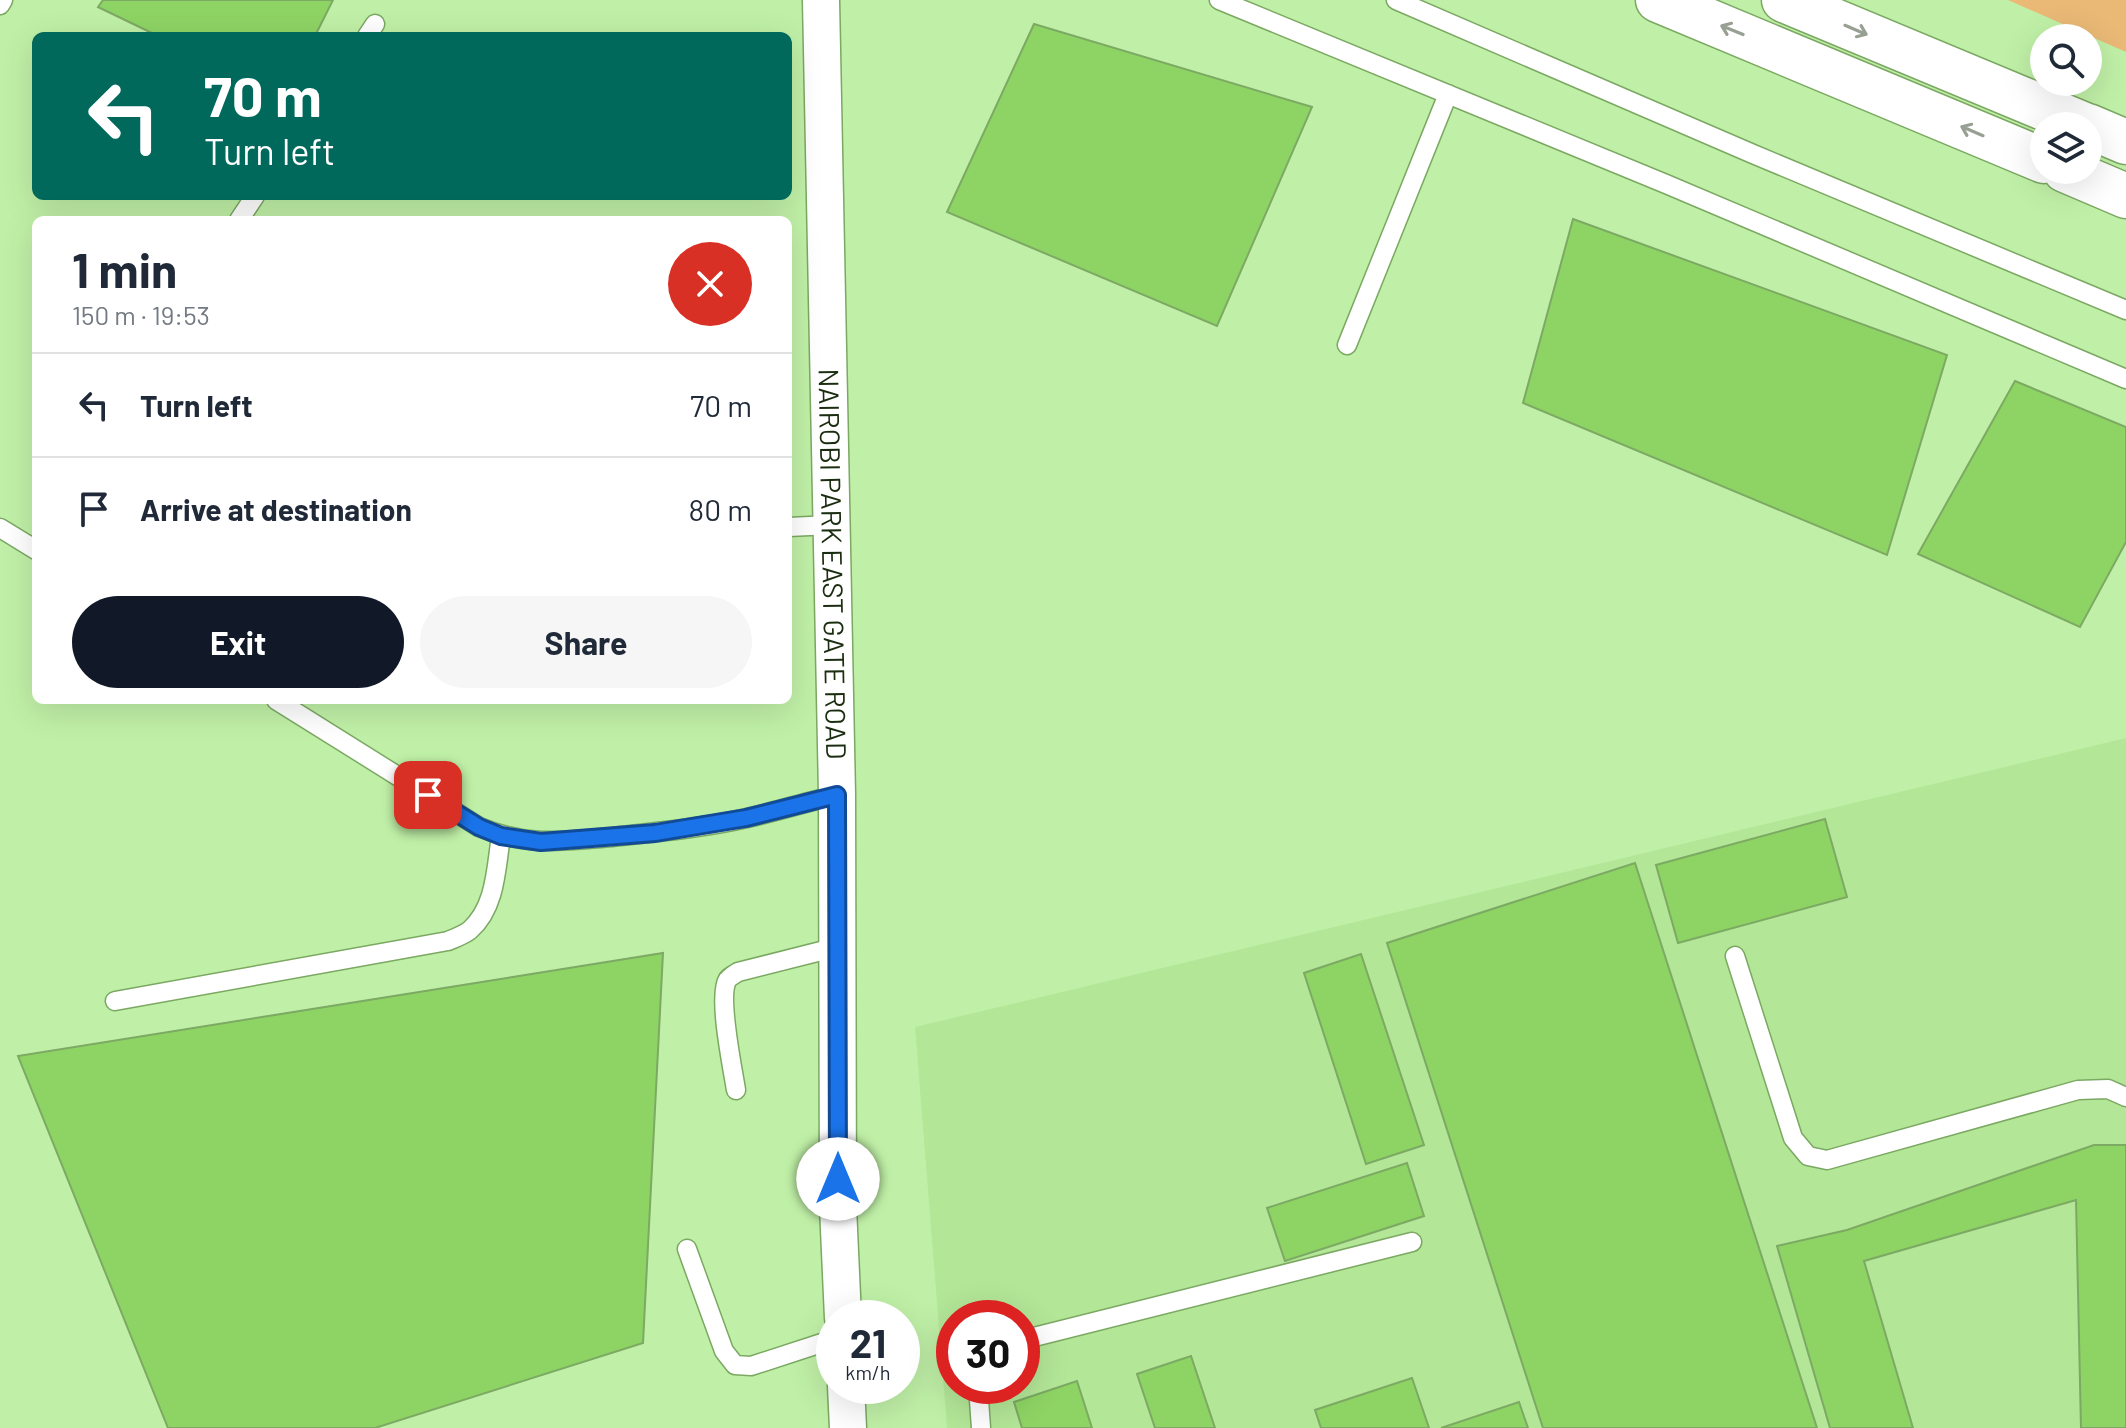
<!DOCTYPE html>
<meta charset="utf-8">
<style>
body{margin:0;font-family:Barlow,sans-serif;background:#f6f6f7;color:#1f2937;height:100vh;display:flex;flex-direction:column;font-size:30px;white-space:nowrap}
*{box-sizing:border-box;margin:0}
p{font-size:26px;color:#747a83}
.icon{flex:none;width:44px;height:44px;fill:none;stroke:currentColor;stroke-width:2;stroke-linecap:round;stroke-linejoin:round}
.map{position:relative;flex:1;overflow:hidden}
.drawer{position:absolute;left:32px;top:216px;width:760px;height:488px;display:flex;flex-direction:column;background:#fff;border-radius:12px;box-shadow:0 8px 32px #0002}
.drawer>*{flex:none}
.guide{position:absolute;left:32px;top:32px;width:760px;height:168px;border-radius:12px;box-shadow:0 8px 32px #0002;background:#00695c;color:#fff;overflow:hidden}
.buttons{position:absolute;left:2030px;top:24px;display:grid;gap:16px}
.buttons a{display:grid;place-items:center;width:72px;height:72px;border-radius:50%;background:#fff;box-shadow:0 8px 32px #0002;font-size:40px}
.speed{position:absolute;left:816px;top:1300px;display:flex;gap:16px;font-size:40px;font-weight:700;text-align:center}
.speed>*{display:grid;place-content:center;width:104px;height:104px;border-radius:50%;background:#fff;box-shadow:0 8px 32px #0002;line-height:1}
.speed small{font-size:20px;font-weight:400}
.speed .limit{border:12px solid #d22;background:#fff;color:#111}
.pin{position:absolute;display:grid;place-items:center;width:68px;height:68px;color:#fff;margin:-34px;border-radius:16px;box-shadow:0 4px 12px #0006}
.me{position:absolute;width:88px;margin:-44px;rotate:0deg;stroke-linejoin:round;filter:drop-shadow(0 0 6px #0008)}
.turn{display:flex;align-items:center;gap:28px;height:168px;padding:0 40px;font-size:36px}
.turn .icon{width:104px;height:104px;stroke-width:2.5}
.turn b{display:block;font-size:56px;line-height:68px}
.round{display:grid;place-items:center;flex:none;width:84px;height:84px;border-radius:42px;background:#f6f6f7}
.summary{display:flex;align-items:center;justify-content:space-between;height:136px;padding:0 40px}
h1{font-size:48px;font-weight:700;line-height:60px}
.button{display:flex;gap:16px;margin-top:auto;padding:16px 40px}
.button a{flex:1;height:92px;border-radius:48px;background:#111827;color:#fff;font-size:32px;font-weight:700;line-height:92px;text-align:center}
.button a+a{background:#f6f6f7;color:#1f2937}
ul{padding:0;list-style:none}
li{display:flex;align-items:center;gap:24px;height:104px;padding:0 40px;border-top:2px solid #e0e1e3}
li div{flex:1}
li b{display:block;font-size:30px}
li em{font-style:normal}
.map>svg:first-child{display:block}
.built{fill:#b3e697;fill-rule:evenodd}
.green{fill:#eab976}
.building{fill:#8ed464;stroke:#7ca963;stroke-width:2}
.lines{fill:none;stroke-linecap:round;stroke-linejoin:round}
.service-casing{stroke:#7ba862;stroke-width:21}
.minor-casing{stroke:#7ba862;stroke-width:39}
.primary-casing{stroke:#7ba862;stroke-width:47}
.service{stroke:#fff;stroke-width:18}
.minor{stroke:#fff;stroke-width:36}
.primary{stroke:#fff;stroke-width:44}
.oneway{stroke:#98a093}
.route-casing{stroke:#114b97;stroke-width:20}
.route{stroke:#1a73e8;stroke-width:14}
.labels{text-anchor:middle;stroke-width:7;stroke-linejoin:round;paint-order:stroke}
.street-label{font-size:28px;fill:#1b2d10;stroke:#cdfeb4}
</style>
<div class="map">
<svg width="2126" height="1428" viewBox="0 0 2126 1428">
<rect width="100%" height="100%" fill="#c0f0a7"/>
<path class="built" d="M2126,738V1428H947L915,1027ZM954,1318H1022V1386H954Z"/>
<path class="green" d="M2008,0H2126V52Z"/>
<path class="building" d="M103,0H333L315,36H158L98,7Z
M1034,24L1312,107L1217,326L947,212Z
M1573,219L1947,355L1887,555L1523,403Z
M2015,381L2126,427V542L2080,627L1918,554Z
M1825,819L1847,897L1678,943L1656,865Z
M1635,863L1817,1428H1543L1387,943Z
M663,953L643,1343L375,1428H168L18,1056Z
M1361,954L1424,1145L1366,1164L1304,973Z
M2094,1145H2126V1428H2081L2076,1200L1864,1261L1913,1428H1830L1777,1246L1847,1230Z
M1407,1163L1424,1216L1285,1261L1267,1208Z
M1191,1356L1215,1428H1155L1137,1374Z
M1412,1378L1429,1428H1321L1315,1410Z
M1077,1381L1092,1428H1022L1014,1402Z
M1519,1402L1528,1428H1441Z"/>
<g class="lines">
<g class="service-casing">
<path id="service" d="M1219,0L1666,184L2126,379
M1396,0L1753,154L2126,310
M0,5L3,0
M367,36L375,24
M239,220L255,196
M1347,345L1448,94
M788,527L832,525
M0,528L36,550
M276,700L479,827C527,847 562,841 612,837C657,832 703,828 747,818C777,811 807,802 837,795
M1735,956L1793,1138L1808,1156L1827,1160L2078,1090L2108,1089L2126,1097
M115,1001L448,941C455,938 464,935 470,930C496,907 496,868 501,836
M736,1090C733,1070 717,995 728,979C728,978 738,972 738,972L837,947
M687,1249L724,1351L735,1365L751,1366L834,1339
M1022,1340L1412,1242
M978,1386L981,1428"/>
</g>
<g class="minor-casing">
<g id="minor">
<path id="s1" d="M821,0L837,795L838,1207L843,1318"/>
<path d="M846,1386L848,1428"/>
</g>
</g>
<g class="primary-casing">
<path id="primary" d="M1658,0L2044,161
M1784,0L2087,126
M2088,126L2126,142
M2065,170L2126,196"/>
</g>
<use href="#service" class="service"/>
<use href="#minor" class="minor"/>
<use href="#primary" class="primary"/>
</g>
<defs><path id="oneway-shaft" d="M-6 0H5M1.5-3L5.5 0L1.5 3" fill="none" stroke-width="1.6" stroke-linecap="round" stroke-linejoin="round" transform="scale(2)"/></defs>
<g class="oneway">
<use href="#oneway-shaft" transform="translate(1732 30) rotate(-158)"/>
<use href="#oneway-shaft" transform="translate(1856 30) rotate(23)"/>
<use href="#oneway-shaft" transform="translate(1972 131) rotate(-157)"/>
</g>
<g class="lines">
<g class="route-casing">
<path id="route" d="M428,795L479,827L501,836L541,842L655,833L746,818L837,795L838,1179"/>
</g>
<use href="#route" class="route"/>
</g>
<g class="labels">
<g class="street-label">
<text dy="10" stroke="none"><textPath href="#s1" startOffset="564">NAIROBI PARK EAST GATE ROAD</textPath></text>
</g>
</g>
</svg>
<div class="buttons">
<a><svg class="icon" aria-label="search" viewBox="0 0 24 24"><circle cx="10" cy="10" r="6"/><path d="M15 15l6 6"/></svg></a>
<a><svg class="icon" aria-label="layers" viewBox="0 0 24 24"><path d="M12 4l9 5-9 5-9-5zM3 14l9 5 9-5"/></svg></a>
</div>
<div class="speed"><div>21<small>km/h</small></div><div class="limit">30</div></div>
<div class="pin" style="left:428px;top:795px;background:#d93025"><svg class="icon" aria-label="arrive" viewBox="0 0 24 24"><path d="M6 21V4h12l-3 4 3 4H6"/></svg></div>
<svg class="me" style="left:838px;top:1179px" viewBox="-20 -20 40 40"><circle r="19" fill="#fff"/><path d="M0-13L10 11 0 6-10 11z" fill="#1a73e8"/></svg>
<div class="guide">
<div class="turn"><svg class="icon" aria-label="left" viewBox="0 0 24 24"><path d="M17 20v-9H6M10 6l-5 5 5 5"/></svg><div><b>70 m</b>Turn left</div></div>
</div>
<section class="drawer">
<div class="summary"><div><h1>1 min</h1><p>150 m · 19:53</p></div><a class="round" style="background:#d93025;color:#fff"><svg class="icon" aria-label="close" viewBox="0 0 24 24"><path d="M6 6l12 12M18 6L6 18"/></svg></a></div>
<ul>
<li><svg class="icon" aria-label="left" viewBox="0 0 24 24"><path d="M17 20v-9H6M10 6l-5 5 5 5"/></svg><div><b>Turn left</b></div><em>70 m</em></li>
<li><svg class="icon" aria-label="arrive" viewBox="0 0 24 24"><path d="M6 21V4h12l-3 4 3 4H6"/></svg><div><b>Arrive at destination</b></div><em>80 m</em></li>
</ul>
<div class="button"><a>Exit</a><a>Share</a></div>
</section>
</div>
